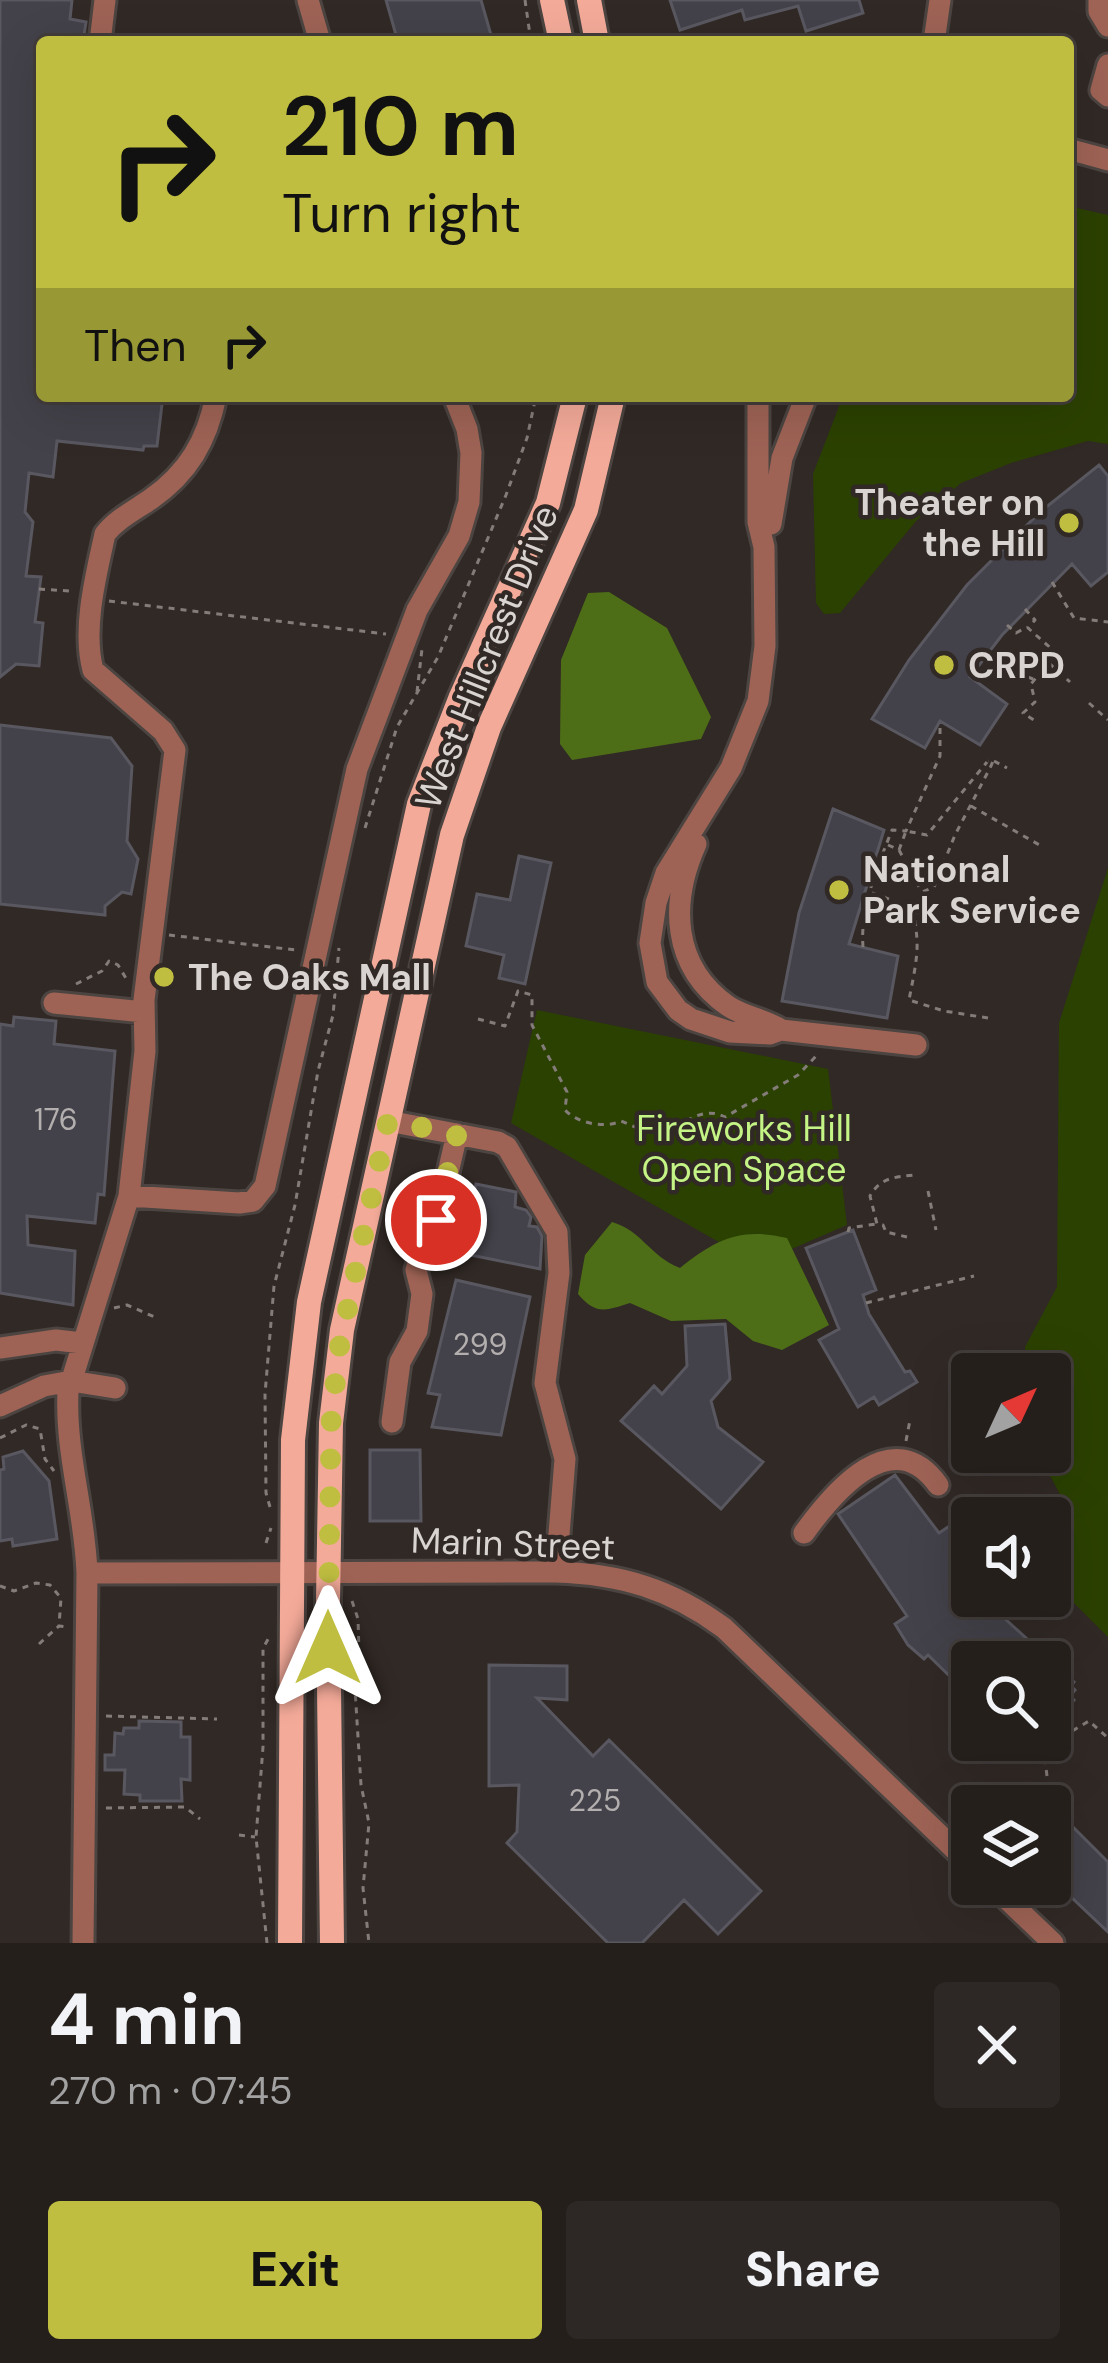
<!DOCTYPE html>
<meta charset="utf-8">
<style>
body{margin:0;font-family:"DM Sans",sans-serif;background:#2d2725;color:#f1f3f6;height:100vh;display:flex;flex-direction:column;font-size:45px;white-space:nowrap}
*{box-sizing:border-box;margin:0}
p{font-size:39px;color:#a3a2a3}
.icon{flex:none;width:66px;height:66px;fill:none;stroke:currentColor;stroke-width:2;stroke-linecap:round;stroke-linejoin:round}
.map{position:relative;height:1943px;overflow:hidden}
.drawer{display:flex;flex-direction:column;background:#251f1c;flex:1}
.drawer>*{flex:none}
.banner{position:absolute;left:36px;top:36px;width:1038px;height:366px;border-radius:12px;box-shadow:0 12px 48px #0002,0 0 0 3px #423d3b;background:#bfbe41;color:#111;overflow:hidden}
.needle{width:78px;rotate:46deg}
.tools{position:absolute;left:951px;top:1353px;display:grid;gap:24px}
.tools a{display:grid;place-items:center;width:120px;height:120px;border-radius:12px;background:#251f1c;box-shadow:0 12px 48px #0002,0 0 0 3px #423d3b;font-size:60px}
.pin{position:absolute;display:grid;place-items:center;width:102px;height:102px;color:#fff;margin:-51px;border:6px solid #fff;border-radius:50%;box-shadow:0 3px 12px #0007}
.me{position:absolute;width:132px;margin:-66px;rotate:0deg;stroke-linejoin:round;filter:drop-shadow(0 0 9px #0008)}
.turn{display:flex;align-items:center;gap:42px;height:252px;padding:0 48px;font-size:54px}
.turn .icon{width:156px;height:156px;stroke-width:2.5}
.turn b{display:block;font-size:84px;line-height:102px}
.then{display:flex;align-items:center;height:114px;padding:0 48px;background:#0003;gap:24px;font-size:45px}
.round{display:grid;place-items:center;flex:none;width:126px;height:126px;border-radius:12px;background:#2d2725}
.headline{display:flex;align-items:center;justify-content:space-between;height:204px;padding:0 48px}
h1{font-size:72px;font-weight:800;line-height:90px}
.action{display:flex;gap:24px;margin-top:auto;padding:24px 48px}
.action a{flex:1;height:138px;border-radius:12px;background:#bfbe41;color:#111;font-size:48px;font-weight:800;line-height:138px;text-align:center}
.action a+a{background:#2d2725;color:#f1f3f6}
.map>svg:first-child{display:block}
.green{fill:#2b4101}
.forest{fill:#4d6e17}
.building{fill:#434149;stroke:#595760;stroke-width:3}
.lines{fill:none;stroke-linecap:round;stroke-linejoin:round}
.minor-casing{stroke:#4c4441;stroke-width:27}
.major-casing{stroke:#4c4441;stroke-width:30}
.path{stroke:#837c79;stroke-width:3;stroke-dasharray:6 6;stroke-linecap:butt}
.minor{stroke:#9e6355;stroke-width:21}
.major{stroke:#f4aa99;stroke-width:24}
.route{stroke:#bfbe41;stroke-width:21;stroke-dasharray:0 37.8}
.poi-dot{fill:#bfbe41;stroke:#312925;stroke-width:4.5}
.labels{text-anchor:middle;stroke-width:9;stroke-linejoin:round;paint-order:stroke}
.number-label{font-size:30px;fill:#b4afaf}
.poi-label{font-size:36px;font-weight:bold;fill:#d9d4d1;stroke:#312925;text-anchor:start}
.street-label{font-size:36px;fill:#d9d4d1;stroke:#312925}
.park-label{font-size:36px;fill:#c4f485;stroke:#312925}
</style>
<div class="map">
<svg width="1108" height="1943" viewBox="0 0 1108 1943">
<rect width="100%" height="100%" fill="#312925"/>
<path class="green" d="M1068,206L1108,215V444L1088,441L1011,463L961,483L917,520L840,613L824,614L816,603L813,474L843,396H1068Z
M1108,868V1637L1061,1590V1496L1037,1452H1050V1374H1027L1025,1347L1057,1287L1059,1023Z
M537,1010L828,1069L847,1225L757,1264L511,1123Z"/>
<path class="forest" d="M609,592L667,628L711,717L701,739L572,760L560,744L561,660L588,593Z
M612,1222C644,1232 648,1255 680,1268C716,1239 741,1227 787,1238L829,1325L782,1350L753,1341L726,1319L671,1321L630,1303C605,1311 596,1315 578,1294L585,1255Z"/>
<path class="building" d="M0,0H72L70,19L86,22L83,42H42V396H163L157,446H144L143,450L57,441L53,477L29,473L25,512L33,522L26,576L41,577L35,622L43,623L39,666L16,664L0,677Z
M386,0H481L493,42H398Z
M670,0H859L863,13L806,31L798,6L745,20L742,10L680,30Z
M1099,465L1108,476V572L1091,586L1072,564L1002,635L970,677L1007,704L980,745L940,721L925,748L872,719L909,660L967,585L1040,512Z
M0,725L111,738L132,766L127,841L138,859L131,894L122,892L105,906V915L0,904Z
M833,809L884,830L849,944L898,956L887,1018L782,1001L799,913Z
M519,856L551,863L525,984L499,978L504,955L466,946L477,894L510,900Z
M14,1017L56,1021L54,1044L115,1051L104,1195L98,1194L95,1223L27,1216L28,1245L75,1251L73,1305L0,1293V1024L13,1026Z
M476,1184L516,1192L515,1207L526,1210L531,1217L529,1226L537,1227L542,1236L540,1269L461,1253Z
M853,1230L876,1290L863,1295L869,1314L905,1372L910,1371L917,1382L879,1405L874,1397L858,1407L819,1340L839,1329L806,1248Z
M456,1280L530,1297L501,1435L432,1427L440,1395L428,1393Z
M725,1324L730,1379L711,1401L718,1427L763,1462L721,1509L621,1421L654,1386L662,1394L687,1366L685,1326Z
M370,1450H420L421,1521H370Z
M23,1451L49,1481L57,1539L13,1546L12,1539L0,1541V1470L4,1469L3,1457Z
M895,1475L939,1533L972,1511V1596H1021L1002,1616L1074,1682L1071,1686L1075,1690L1070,1696L1074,1700L1050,1728V1662H972V1698L928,1655L924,1659L908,1645L895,1624L907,1616L838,1514Z
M489,1665L567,1666V1700L537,1698L593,1756L609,1740L761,1891L718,1934L684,1900L642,1943H608L507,1843L517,1832L519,1785L489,1786Z
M139,1721L181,1722V1737H190V1780L181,1779L182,1801H140V1795L124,1794L125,1770H105V1755H114L115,1733L123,1734L124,1728H139Z
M1050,1804L1108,1862V1932L1050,1877Z"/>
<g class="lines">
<g class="minor-casing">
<path id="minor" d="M308,0L320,42
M1099,0V11L1108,26
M100,42L105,0
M934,42L940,0
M1108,65L1101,90L1108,96
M1068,149L1108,160
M758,396V522L764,547L765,646L758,701L731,768L666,873L656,903L650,943L657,982L678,1010L691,1019L730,1032L770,1034L781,1030L916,1045
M771,524L782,458L806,396
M696,844C670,902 671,966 728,1006C745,1017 764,1019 780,1029
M54,1003L144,1012
M388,1121L498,1142L507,1147L557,1232L559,1273L545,1383L565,1459L556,1572
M129,1196L145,1051L144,1000L175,750L163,731L93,670C82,629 96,575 105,534C117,519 135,510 151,499C188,473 207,441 216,396
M0,1348L56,1340L82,1343
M0,1406L44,1386L71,1381L115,1388
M392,1422L400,1362L417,1331L422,1294L416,1270L426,1237L437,1220L457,1134
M804,1533C835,1490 893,1422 938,1485
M87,1573L556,1572C621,1574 671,1589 724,1628L972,1866
M991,1884L1053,1943
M83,1943L87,1573C85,1512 65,1452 68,1392L129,1196L239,1203L253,1201L265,1186L357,769L417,610L459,536L469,502L471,453L467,429L454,396"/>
</g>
<g class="major-casing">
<path id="major" d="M552,0L561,42
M589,0L597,42
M290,1943L293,1440L309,1302L419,804L460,699L548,503L575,396
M332,1943L328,1601L331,1423L342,1330L452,835L489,727L586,510L613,396"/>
</g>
<path class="path" d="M525,0L531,42
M1052,582L1074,618L1108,622
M39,589L70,591
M109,601L386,634
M1025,609L1035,620L1028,628L1056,653L1031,684L1035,702L1023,713L1037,722
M1007,625L1016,633L1027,627
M989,652L1002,667L1033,679
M1049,663L1070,682
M417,692L422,649
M1089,703L1108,720
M994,761L1007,768
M971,806L1043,847
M365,828L397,727L438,657L506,495L527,438L536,396
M888,845L899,850L922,892
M899,850L906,831L927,835L987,762
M872,893L914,908
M169,935L296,950
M863,947C860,907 877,868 892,830L906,831L940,756V724
M76,984L102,971L109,961L118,965L127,980
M988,1018L944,1011L909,1000C912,984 916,967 917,950C918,922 910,924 922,892L934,887L955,835L991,766L993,761H988
M478,1019L505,1026L518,991L532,995V1025L567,1092L565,1110C577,1123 605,1129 621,1121L649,1133L662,1129L669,1132C687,1121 704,1106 725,1117L798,1075L818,1054
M928,1191L936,1230
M848,1232L849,1228L876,1224
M907,1237L886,1232L883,1225L877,1224L870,1196C880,1178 894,1177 914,1175
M866,1303L974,1276
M114,1308L127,1305L157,1318
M0,1438L26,1425L40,1429L45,1459L54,1471
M906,1441L910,1420
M270,1507L266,1493L265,1394L274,1286L295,1205L318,1071L333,1015L339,948
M266,1543L271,1528
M0,1586L14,1591L36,1583L50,1585L61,1598L59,1626L67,1627
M352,1601L358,1619L359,1652L354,1673L361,1785L369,1823L363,1888L369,1943
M39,1644L59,1626
M106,1716L217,1719
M1047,1776L1044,1752L1052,1743L1089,1721L1108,1738
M106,1808L185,1807L200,1819
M239,1835L255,1837
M267,1943L256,1837L263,1747V1648L271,1634"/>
<use href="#minor" class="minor"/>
<use href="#major" class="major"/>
</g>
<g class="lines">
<path class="route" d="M328,1648L331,1423L339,1349L388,1121L457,1134L436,1220"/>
</g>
<g class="poi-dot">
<circle cx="1069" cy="523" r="12"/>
<circle cx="944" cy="665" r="12"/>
<circle cx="839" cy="890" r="12"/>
<circle cx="164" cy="977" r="12"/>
</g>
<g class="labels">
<g class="number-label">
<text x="56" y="1130">176</text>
<text x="480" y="1355">299</text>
<text x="595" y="1811">225</text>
</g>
<g class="poi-label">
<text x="1045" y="515" text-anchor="end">Theater on<tspan x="1045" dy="41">the Hill</tspan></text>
<text x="968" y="678">CRPD</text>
<text x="863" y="882">National<tspan x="863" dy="41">Park Service</tspan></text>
<text x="188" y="990">The Oaks Mall</text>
</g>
<g class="street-label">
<text transform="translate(486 657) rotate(-68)" y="13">West Hillcrest Drive</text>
<text transform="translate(513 1543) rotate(2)" y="13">Marin Street</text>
</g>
<g class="park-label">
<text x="744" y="1141">Fireworks Hill<tspan x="744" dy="41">Open Space</tspan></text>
</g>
</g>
</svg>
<div class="tools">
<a><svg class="needle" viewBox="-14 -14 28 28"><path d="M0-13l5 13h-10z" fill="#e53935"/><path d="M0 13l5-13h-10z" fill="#a3a2a3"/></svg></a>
<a><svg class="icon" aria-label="sound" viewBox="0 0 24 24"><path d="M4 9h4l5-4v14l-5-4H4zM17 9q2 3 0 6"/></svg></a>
<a><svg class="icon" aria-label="search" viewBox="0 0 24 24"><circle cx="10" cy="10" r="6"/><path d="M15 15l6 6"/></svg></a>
<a><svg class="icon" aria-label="layers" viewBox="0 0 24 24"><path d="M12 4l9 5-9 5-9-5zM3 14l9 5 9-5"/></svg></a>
</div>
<div class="pin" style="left:436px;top:1220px;background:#d93025"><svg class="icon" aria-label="arrive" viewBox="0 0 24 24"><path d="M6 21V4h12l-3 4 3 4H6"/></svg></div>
<svg class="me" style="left:328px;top:1648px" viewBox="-20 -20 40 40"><path d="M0-17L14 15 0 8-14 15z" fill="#bfbe41" stroke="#fff" stroke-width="4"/></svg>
<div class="banner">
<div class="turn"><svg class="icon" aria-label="right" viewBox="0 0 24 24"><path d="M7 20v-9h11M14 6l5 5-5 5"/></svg><div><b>210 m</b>Turn right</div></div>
<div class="then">Then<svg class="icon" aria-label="right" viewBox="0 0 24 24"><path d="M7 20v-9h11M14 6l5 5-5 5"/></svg></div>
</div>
</div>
<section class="drawer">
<div class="headline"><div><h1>4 min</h1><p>270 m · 07:45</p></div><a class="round"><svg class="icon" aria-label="close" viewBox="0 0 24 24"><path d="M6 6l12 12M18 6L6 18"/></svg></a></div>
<div class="action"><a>Exit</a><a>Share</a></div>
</section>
